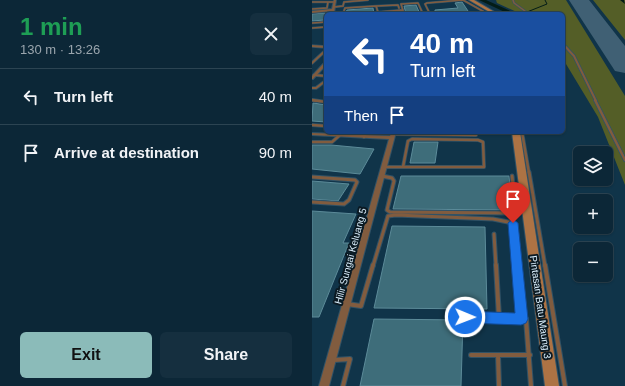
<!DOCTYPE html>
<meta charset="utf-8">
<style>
body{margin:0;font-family:Helvetica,sans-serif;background:#152f3f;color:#f1f3f6;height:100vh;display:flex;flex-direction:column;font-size:15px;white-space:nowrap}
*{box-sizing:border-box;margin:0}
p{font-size:13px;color:#9aa5ad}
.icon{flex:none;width:22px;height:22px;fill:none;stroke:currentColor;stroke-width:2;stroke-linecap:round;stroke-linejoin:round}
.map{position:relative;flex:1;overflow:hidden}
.panel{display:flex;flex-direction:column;background:#0c2737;width:312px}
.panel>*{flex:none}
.banner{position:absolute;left:12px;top:12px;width:241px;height:122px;border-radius:6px;box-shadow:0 1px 3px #0004,0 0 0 1px #2c4452;background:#1a4fa0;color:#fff;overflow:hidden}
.buttons{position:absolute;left:261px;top:146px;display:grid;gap:8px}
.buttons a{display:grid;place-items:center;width:40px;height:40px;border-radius:6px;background:#0c2737;box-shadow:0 1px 3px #0004,0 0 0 1px #2c4452;font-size:20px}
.pin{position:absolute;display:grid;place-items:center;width:34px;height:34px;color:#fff;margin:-41px -17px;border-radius:50% 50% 50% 0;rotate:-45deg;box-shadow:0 0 4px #0007}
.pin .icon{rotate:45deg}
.me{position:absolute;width:44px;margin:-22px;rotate:91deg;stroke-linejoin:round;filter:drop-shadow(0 0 3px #0008)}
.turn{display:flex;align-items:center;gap:14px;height:84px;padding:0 20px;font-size:18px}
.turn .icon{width:52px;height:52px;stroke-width:2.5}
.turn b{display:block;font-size:28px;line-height:34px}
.then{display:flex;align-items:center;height:38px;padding:0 20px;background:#0003;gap:8px;font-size:15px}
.round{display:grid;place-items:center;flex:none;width:42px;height:42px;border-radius:6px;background:#152f3f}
.headline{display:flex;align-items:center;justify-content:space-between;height:68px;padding:0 20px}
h1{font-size:24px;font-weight:600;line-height:30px;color:#1e9e55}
.button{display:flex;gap:8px;margin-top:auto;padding:8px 20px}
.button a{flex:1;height:46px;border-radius:6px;background:#8bbbb9;color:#111;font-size:16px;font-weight:600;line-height:46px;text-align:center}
.button a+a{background:#152f3f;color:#f1f3f6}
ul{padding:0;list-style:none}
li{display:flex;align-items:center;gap:12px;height:56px;padding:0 20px;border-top:1px solid #2c4452}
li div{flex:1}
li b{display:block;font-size:15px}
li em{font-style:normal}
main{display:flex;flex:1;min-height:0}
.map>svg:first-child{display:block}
.green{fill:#545e27}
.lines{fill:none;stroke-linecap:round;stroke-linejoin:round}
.stream{stroke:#031c17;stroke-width:1}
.canal{fill:#031c17;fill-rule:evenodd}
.river{fill:#031c17;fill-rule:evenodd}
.runway{fill:#406074;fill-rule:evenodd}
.building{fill:#3e6d7a;stroke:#5c8b99}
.lane-far4-casing{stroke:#315266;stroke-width:2.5}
.lane-far3-casing{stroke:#315266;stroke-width:3.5}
.lane-far2-casing{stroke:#315266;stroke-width:4}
.lane-far1-casing{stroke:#315266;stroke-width:5}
.lane-casing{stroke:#315266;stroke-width:6}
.street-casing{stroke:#315266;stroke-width:2}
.secondary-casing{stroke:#315266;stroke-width:2}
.lane-far4{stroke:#815c3f;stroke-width:1.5}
.lane-far3{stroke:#815c3f;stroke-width:2}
.lane-far2{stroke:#815c3f;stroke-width:2.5}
.lane-far1{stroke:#815c3f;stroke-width:3}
.lane{stroke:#815c3f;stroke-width:4}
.street{fill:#815c3f;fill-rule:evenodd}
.secondary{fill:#ad7344;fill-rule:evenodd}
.route{fill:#1a73e8;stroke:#114b97}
.labels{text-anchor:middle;stroke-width:4;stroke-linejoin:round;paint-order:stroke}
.street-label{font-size:10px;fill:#dcf0fe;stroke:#0b1a23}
</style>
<main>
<section class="panel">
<div class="headline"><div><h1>1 min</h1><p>130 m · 13:26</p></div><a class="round"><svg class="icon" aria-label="close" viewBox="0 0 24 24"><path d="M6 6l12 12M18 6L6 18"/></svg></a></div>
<ul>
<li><svg class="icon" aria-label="left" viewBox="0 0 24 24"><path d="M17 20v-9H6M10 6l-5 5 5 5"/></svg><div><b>Turn left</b></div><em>40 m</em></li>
<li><svg class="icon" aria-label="arrive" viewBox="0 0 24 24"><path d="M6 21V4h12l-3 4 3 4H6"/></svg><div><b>Arrive at destination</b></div><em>90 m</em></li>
</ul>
<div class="button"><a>Exit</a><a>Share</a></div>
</section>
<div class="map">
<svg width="313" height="386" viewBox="0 0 313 386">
<rect width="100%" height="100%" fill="#103449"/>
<path class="green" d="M184,0H254L313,96V185L286,117L251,59V14H213V12L207,13L185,3Z
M281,0H313V40Z"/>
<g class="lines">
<path class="stream" d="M215,12L235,4L233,0"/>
<path class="canal" d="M308,0H312L313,4Z
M212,12L213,14H205L206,13Z"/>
<path class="river" d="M167,0H174L205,14H197Z"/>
<path class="runway" d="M257,0H277L313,46V73L303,71Z"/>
</g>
<path class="building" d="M150,2L158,14H123V10L146,8L143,3Z
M104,5L108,14H94L92,6Z
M61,8L62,14H33L35,10Z
M13,13L12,20L0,21V14Z
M1,103L14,105V122L0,121Z
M102,142H126L123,163H98Z
M0,145H19L62,149L48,174L0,169Z
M89,176H197L201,210L81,209Z
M0,181L37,184L26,201L0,199Z
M0,211L44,214L31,243H37L7,317H0Z
M80,226L173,227L175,309L62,308Z
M62,319L151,320L149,386H48Z"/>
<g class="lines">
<g class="lane-far4-casing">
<path id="lane-far4" d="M201,0L202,3L217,14
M0,2H16
M22,7L31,6L32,2L56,0
M87,8L86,5L64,6L66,12L91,10
M0,9L15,8L16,2H23
M31,14L33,8L64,6
M92,14L89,4L106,3L111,14
M118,14L113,4L115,3L151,0L176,14
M0,23L14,22
M0,28L14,27"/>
</g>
<g class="lane-far3-casing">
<path id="lane-far3" d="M251,44L262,56L284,101
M0,46L14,47
M0,63L14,50
M2,75L14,76
M0,88H4L12,82
M0,100L4,101"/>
</g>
<g class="lane-far2-casing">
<path id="lane-far2" d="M0,100L14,102
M283,100L313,160
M0,125L14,126
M210,132L217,173
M81,134L164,135
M52,137L54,132
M100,139L166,140L171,142L172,167H91L96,141Z
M0,142H20L28,135
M72,167H91"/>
</g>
<g class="lane-far1-casing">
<path id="lane-far1" d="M217,172L233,266
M70,176L80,178L82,181L75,210L78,212L204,213L200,176
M0,177L43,180L45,182L37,200L32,204L0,202
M182,234L184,266
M61,266L76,216L84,215L181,219L201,223L205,266"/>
</g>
<g class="lane-casing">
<path id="lane" d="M184,265L187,318L214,319L219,386
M205,265L209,319
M233,265L253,386
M35,304L49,306L61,265
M153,317L187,318
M159,355H218
M186,355L187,386
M22,360L38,359L31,386"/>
</g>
<g class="street-casing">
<path id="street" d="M22,0H24L22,13H20V11L0,13V11L20,9Z
M13,62H14V65L1,79H0V76Z
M80,132H84L17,386H7L77,139L0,135V133L78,136Z"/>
</g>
<g class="secondary-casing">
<path id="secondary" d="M157,0H162L186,14H181Z
M200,132H208L247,386H233Z"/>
</g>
<use href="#lane-far4" class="lane-far4"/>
<use href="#lane-far3" class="lane-far3"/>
<use href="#lane-far2" class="lane-far2"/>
<use href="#lane-far1" class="lane-far1"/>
<use href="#lane" class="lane"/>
<use href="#street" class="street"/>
<use href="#secondary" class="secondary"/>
</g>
<path class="route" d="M201,219L206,223L216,319L214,323L209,325L153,323L148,321L147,317L148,313L153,311L203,313L196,223Z"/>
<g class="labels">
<g class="street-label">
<text transform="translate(38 256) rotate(-75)" y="4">Hilir Sungai Keluang 5</text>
<text transform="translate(229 307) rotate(82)" y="4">Pintasan Batu Maung 3</text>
</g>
</g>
</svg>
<div class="buttons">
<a><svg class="icon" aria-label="layers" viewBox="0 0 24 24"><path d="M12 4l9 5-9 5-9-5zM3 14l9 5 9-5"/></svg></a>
<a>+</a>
<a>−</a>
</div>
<div class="pin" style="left:201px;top:223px;background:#d93025"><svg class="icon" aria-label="arrive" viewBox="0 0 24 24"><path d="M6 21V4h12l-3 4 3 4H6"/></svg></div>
<svg class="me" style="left:153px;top:317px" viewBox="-20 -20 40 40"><circle r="17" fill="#1a73e8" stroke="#fff" stroke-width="3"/><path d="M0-11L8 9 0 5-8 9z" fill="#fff"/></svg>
<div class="banner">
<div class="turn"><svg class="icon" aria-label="left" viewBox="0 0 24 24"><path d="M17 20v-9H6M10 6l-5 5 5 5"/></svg><div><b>40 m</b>Turn left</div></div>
<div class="then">Then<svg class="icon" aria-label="arrive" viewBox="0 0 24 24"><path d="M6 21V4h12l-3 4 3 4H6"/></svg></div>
</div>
</div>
</main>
